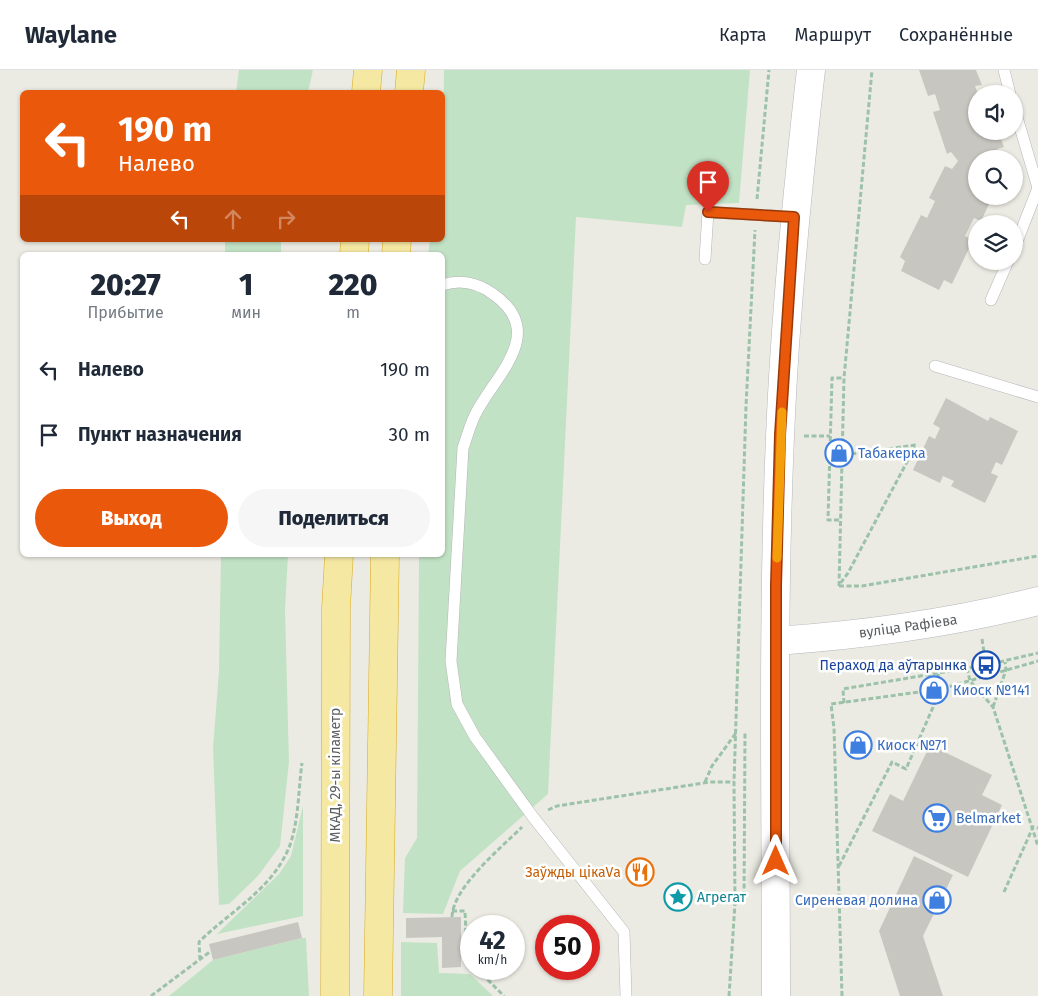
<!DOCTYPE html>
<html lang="ru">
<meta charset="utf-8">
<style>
body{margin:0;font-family:"Fira Sans",sans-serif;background:#f6f6f7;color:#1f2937;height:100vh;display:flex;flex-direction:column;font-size:19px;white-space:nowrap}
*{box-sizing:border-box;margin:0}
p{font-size:16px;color:#747a83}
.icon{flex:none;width:28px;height:28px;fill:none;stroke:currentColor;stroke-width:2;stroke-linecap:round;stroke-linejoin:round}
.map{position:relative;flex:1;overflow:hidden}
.panel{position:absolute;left:20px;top:182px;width:425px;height:305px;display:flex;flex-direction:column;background:#fff;border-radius:8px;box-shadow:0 1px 4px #0004}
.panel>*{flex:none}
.top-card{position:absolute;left:20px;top:20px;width:425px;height:152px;border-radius:8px;box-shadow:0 1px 4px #0004;background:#ea580c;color:#fff;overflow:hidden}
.buttons{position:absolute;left:968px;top:15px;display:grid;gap:10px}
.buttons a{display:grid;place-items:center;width:55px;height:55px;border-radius:50%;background:#fff;box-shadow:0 1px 4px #0004;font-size:25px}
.speed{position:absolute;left:460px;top:845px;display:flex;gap:10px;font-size:25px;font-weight:700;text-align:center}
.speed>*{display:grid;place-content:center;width:65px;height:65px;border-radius:50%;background:#fff;box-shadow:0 1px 4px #0004;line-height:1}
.speed small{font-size:12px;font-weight:400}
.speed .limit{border:8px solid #d22;background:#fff;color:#111}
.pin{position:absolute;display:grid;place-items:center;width:42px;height:42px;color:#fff;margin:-51px -21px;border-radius:50% 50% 50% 0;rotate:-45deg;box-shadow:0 0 5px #0007}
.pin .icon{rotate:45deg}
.me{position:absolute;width:55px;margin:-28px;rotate:0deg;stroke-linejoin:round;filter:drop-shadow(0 0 4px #0008)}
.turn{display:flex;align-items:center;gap:18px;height:105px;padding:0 15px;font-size:22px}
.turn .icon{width:65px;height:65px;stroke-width:2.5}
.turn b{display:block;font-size:35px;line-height:42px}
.lanes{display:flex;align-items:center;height:48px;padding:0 15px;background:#0003;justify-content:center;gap:25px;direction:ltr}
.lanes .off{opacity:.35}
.eta{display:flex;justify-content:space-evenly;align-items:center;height:85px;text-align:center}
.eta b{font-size:30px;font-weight:800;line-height:35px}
.primary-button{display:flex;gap:10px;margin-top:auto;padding:10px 15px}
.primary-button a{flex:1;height:58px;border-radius:30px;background:#ea580c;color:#fff;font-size:20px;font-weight:800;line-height:58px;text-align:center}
.primary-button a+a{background:#f6f6f7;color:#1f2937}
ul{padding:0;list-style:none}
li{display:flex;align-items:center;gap:15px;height:65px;padding:0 15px}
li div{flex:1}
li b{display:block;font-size:19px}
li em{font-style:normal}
header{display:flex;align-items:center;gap:30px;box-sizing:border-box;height:70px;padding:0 25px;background:#fff;border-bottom:1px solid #e0e1e3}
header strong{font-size:24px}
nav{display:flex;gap:28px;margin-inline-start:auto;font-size:18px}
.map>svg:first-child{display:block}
.green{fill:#c2e2c5}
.building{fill:#c8c6c0}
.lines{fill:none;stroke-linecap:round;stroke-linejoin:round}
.service-casing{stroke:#b4b5b9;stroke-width:12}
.secondary-casing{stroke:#b5b7bc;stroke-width:29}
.trunk-casing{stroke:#d9aa17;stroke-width:29}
.path{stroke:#9cc2a9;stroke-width:3;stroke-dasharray:5 2.5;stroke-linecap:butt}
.service{stroke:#fff;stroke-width:11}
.secondary{stroke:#fff;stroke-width:28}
.trunk{stroke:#f4e8a2;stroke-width:28}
.route-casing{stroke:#983908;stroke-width:12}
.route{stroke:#ea580c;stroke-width:9}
.slow{stroke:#f59e0b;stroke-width:9}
.labels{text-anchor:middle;stroke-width:5;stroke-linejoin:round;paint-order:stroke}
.shop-label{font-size:14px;fill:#366cbe;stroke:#fff;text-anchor:start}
.street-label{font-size:14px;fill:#5b5e62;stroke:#fff}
.transit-label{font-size:14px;fill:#164399;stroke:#fff;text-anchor:end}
.food-label{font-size:14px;fill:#c56008;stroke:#fff;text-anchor:end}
.culture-label{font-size:14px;fill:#0d838f;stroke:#fff;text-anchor:start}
</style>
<header>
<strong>Waylane</strong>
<nav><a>Карта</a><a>Маршрут</a><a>Сохранённые</a></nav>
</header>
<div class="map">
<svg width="1038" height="926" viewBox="0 0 1038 926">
<rect width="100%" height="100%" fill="#ecebe3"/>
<path class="green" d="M239,0H313L308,22H236Z
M444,0H750L739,133L686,135L682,157L576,147L548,724L460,801L443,844L403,843L405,788L417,768L419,485H442V185H428L430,170H442Z
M225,170H281V185H225Z
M221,485H288L285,540L289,692L280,776L258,806L229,834L219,835L213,678L219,601Z
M303,736V846L217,864L279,804L291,786Z
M302,868H306L309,926H169L213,890Z
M401,872L437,873L439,903L470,904L493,926H401Z"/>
<path class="building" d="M919,0H976L982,15L975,16L978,24L976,61H998L1004,77L997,79L1000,89H976V126H993L981,151L974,148L965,166L973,170L952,214L944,210L939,220L901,201L905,191L900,187L921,145L927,148L935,131L929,128L945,96L952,99L958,91L951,82L947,84L933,42L940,40L935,24L928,26Z
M946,328L988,351L990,347L1018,361L1002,395L996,392L991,403L998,406L985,433L951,416L954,411L943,406L940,413L913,400L929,366L935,369L940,358L933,354Z
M930,675L992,705L982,725L1002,735L968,807L872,761L890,724L903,731Z
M914,786L953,805L923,866L943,926H900L879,861Z
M461,847V897L442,898V867L406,868V848Z
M298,852L302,868L213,890L209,874Z"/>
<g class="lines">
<g class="service-casing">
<path id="service" d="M1004,0L1010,24
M1014,37L1038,118L1014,179
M705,189L708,142L795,147
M442,215C460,209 478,213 493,224C549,263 494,306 475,345C470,355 467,367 463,378L451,591L457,634L475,667L533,747L624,862L626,926
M991,230L1008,191
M935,296L1038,327"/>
</g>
<g class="secondary-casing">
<path id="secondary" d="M776,571C864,565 952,553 1038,531
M776,926C776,740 772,553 780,367C785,244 797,122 811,0"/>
</g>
<g class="trunk-casing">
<path id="trunk" d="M366,22L368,0
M409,22L411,0
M354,185L355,170
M396,185L397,170
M335,926L336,538L339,485
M378,926L385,485"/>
</g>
<path class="path" d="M757,129L769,0
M804,366H830
M829,387L916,375L848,503L839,515
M839,450H828L832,308H843
M839,516L844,308L872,0
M839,516H862L1038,486
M982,569L986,595
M967,598L970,611L993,637L1038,776
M844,633L843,619L986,595L1038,583
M993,637L1006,600L1005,592
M705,712L712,696L736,663
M548,740L557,736L710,712H734
M839,796L892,692L906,699L941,619L938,604
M1004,822L1033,757L1038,758
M735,833L744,832L745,662
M452,841H465L467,888L471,892
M452,847C453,817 501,778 522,757
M200,890L199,872C227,844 266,823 285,786C299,761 298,721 302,693
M477,899L504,926
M151,926L211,881
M729,926L735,833L734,712L746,336L755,160
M842,926L834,658L831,634L941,619L1038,591"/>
<use href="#service" class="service"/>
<use href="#secondary" class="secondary"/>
<use href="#trunk" class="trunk"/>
</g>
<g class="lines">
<g class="route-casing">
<path id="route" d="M708,142L794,147L780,365L776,516V791"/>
</g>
<use href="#route" class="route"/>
<path class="slow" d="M777,488L782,342"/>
</g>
<defs>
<g id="shop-ring" transform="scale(1.4375)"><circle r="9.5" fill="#fff" stroke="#3f7fe0" stroke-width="1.5"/><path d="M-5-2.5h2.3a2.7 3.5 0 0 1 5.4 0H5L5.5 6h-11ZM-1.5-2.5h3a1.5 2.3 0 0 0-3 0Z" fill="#3f7fe0"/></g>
<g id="bus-ring" transform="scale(1.4375)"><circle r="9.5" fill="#fff" stroke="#1a4fb4" stroke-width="1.5"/><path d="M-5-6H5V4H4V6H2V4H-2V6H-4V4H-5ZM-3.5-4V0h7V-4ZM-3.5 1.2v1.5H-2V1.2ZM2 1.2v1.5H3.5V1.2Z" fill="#1a4fb4"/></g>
<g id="supermarket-ring" transform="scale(1.4375)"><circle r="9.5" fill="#fff" stroke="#3f7fe0" stroke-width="1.5"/><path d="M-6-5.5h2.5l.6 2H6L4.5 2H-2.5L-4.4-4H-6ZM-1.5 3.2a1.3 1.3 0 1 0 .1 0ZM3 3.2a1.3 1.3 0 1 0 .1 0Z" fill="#3f7fe0"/></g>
<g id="restaurant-ring" transform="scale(1.4375)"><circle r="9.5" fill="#fff" stroke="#e8710a" stroke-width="1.5"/><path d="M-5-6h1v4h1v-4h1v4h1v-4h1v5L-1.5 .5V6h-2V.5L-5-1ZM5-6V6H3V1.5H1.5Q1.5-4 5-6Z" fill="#e8710a"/></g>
<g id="sight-ring" transform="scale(1.4375)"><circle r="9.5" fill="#fff" stroke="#0f9aa8" stroke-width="1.5"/><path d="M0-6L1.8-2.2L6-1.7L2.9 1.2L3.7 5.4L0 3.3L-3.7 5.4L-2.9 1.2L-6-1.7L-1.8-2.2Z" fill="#0f9aa8"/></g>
</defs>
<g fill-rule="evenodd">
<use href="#shop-ring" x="839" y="383"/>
<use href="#bus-ring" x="986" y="595"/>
<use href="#shop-ring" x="934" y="620"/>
<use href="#shop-ring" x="858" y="675"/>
<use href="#supermarket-ring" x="937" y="748"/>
<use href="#restaurant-ring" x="640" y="802"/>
<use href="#sight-ring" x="678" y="827"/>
<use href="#shop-ring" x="937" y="830"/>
</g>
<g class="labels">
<g class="shop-label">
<text x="858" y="388">Табакерка</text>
<text x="953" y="625">Киоск №141</text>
<text x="877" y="680">Киоск №71</text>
<text x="956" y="753">Belmarket</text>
<text x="918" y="835" text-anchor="end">Сиреневая долина</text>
</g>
<g class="street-label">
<text transform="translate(908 556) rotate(-8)" y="5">вуліца Рафіева</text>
<text transform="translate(335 705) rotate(-90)" y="5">МКАД, 29-ы кіламетр</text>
</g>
<g class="transit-label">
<text x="967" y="600">Пераход да аўтарынка</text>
</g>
<g class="food-label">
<text x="621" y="807">Заўжды цікаVа</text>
</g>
<g class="culture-label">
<text x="697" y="832">Агрегат</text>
</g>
</g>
</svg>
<div class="buttons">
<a><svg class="icon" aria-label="sound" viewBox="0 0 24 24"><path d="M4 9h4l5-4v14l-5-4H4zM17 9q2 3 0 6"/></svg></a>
<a><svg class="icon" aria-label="search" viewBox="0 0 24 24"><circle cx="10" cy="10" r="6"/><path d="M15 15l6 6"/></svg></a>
<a><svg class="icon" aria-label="layers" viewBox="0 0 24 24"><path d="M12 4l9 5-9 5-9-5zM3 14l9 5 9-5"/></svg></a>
</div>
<div class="speed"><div>42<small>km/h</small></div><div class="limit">50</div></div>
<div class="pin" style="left:708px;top:142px;background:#d93025"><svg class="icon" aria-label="arrive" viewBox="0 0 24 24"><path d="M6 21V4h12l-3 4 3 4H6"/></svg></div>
<svg class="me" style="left:776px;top:791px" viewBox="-20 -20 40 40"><path d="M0-17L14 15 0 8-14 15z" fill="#ea580c" stroke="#fff" stroke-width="4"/></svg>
<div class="top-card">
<div class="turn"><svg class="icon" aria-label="left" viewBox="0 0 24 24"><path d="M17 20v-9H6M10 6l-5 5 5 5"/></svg><div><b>190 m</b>Налево</div></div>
<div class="lanes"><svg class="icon" aria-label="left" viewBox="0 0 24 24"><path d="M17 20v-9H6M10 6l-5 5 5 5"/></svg><svg class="icon off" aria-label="ahead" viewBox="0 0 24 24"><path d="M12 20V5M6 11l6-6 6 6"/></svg><svg class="icon off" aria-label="right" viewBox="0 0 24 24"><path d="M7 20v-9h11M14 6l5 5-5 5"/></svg></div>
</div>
<section class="panel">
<div class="eta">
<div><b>20:27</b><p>Прибытие</p></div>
<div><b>1</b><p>мин</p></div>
<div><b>220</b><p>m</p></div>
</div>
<ul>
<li><svg class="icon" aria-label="left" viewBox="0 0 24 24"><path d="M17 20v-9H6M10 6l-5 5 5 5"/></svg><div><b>Налево</b></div><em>190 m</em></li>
<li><svg class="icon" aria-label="arrive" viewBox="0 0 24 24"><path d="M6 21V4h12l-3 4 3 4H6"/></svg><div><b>Пункт назначения</b></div><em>30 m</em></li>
</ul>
<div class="primary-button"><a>Выход</a><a>Поделиться</a></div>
</section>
</div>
